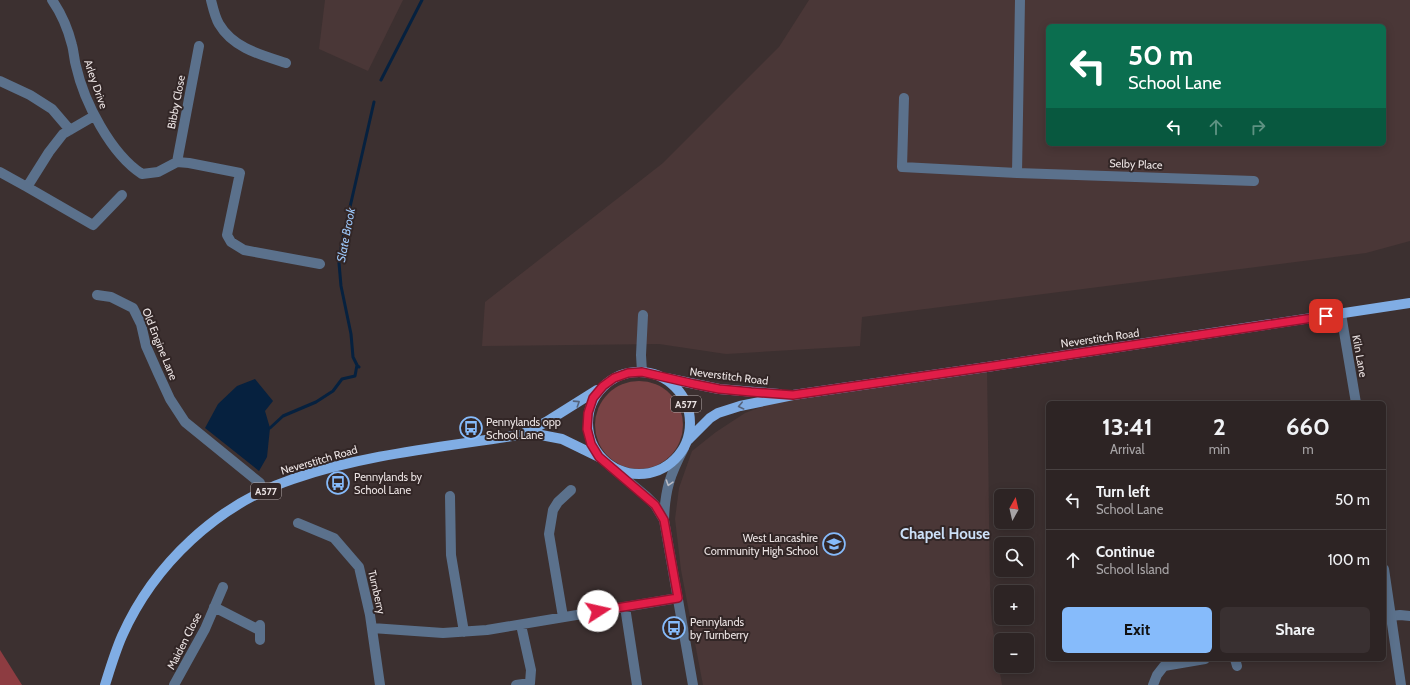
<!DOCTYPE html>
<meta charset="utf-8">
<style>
body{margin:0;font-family:Cabin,sans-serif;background:#393031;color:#f1f3f6;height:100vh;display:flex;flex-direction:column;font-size:15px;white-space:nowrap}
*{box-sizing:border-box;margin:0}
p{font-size:13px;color:#a7a4a6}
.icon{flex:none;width:22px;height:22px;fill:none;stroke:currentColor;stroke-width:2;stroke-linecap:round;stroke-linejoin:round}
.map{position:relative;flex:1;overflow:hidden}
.panel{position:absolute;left:1046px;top:401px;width:340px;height:260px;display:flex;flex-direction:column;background:#2d2424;border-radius:6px;box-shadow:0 2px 10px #0003,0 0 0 1px #484141}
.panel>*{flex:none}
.banner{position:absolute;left:1046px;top:24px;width:340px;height:122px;border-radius:6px;box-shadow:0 2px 10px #0003,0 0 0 1px #484141;background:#0b6e4f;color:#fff;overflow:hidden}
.needle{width:26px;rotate:8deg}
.controls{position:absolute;left:994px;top:489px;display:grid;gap:8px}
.controls a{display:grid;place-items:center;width:40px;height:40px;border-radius:6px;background:#2d2424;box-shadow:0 2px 10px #0003,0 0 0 1px #484141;font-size:20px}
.pin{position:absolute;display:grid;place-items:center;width:34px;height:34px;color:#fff;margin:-17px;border-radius:8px;box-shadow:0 2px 6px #0006}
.me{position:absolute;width:44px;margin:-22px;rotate:80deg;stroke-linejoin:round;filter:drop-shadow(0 0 3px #0008)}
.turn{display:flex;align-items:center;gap:14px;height:84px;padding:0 16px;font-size:18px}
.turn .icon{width:52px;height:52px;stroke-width:2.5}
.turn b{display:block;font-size:28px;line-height:34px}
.lanes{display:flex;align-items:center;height:38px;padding:0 16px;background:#0003;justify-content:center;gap:20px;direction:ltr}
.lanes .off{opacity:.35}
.eta{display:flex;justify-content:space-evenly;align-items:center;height:68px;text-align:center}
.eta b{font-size:24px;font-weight:700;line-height:28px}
.action{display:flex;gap:8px;margin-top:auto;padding:8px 16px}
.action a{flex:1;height:46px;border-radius:6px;background:#86bbfb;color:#111;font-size:16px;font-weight:700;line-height:46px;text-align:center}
.action a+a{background:#393031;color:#f1f3f6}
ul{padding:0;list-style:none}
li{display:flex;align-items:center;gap:12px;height:60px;padding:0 16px;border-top:1px solid #484141}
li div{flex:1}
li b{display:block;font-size:15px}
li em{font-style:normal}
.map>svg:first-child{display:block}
.built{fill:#4a3737;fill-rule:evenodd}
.green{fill:#794345}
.forest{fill:#8d3c41}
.water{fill:#06213f}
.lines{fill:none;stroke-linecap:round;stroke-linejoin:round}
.stream{stroke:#06213f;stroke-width:3}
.minor{stroke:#5b718c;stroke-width:10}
.tertiary{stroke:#5b718c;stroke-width:10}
.primary{stroke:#80ade4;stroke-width:10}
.oneway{stroke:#55637b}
.oneway2{stroke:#b9bbc5}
.route-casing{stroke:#92132f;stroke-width:10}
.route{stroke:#e11d48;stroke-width:7}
.labels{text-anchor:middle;stroke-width:4;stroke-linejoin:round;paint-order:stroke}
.shield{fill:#322626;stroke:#b4aaaa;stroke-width:1}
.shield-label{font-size:10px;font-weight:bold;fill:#ebe3e3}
.street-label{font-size:11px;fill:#ebe3e3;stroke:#322626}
.poi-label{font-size:11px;fill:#ebe3e3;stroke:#322626;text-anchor:start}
.water-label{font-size:12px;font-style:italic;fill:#9cc6f8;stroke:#322626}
.district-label{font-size:15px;font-weight:bold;fill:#cbdff7;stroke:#322626}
</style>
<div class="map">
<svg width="1410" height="685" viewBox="0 0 1410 685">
<rect width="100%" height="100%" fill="#3c3030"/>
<path class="built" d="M325,0H403L368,71L319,49Z
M809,0H1410V241L1366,253L862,317L860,346L726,354L659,344L482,346L485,302L663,163L779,47ZM1048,26H1384V144H1048Z
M987,367L990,588L992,624L1002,685H703L681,570L675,519L679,488L692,451L716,432L745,413L793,395Z"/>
<path class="green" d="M595 425a44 44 0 1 1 88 0a44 44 0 1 1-88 0Z"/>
<path class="forest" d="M0,650L22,685H0Z"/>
<path class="water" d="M255,379L273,401L265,411L270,428L267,457L259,471L205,428L218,404L237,386Z"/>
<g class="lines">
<path class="stream" d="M381,80L422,0
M359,367L357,365L353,357L351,334L341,286L339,263L342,242L374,102
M270,428L283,416L316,402L333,391L342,379L355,376L357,365"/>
<path class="minor" d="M52,0C61,13 68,29 72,45C74,52 74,59 76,66C84,102 111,154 142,174L158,172L177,162
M211,0C213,8 215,17 219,24C233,48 261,55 286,63
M0,81L30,95L52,109L70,130
M904,98L902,167L1017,173L1254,181
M177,162L189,163L240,173L227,235L231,242L244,250L320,264
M177,162L199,46
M0,172L27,187L49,152L63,134L94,116
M1017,173L1020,0
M27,187L93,225L122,195
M97,295L111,297L133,308L141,324L146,346L158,373L170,399L185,422L260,483
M642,372L641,355L643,315
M450,496L451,555L464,632
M298,523L334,538L359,567L370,615L380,685
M214,607L259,630
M625,607L637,685
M1391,616L1400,615L1410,616
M563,617L549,534L553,510L558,502L571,490
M372,628L443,633L487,630L678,598
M260,640V625
M1235,659L1237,666
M174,685L205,629L223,587
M516,685L530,683L531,670L521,625
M1153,685L1157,675L1164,666L1205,659"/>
<path class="tertiary" d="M1341,314L1356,403
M684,448C670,475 665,489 664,520L693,685
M610,466L646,496L655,505L664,520
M1384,569L1401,685"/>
<path class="primary" d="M588 423a51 51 0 1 1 102 0a51 51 0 1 1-102 0Z
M666,378L719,389L779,394
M523,434L546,422L597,390
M688,440L710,418L718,413L740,406L793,395L987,367L1410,303
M105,685C110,669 115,652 122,636C154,564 218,504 293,479C366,454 444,447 519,435H541L562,439L599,457"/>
</g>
<defs><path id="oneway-chevron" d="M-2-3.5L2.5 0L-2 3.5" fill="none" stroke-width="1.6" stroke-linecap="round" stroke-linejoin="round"/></defs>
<g class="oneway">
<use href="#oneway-chevron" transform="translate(577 403) rotate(-33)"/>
<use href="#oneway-chevron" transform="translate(741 406) rotate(167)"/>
</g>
<use class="oneway2" href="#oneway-chevron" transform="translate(669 483) rotate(108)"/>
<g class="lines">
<g class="route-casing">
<path id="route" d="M598,611L678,598L664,520L655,505L599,457L591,444L587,429L588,413L593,398L603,386L614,378L628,373L642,372L694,384L719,389L751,392L793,395L987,367L1326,316"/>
</g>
<use href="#route" class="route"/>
</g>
<defs>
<g id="bus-ring" transform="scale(1.15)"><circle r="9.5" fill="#322626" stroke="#86bbfb" stroke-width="1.5"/><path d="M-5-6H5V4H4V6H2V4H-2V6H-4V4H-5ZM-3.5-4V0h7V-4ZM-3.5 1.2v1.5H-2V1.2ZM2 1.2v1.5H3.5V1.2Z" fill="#86bbfb"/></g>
<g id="school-ring" transform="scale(1.15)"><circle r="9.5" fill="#322626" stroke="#86bbfb" stroke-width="1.5"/><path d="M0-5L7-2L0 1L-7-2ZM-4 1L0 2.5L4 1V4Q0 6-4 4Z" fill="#86bbfb"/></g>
</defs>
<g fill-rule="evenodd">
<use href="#bus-ring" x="471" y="428"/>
<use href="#bus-ring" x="338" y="483"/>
<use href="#school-ring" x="834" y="544"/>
<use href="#bus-ring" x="674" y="628"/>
</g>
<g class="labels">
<g class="shield">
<rect x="671" y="396" width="30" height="16" rx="3"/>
<rect x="251" y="483" width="30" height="16" rx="3"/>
</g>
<g class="shield-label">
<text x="686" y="408">A577</text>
<text x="266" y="495">A577</text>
</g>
<g class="street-label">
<text transform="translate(96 84) rotate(71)" y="4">Arley Drive</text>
<text transform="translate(176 102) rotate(-79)" y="4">Bibby Close</text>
<text transform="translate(1136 164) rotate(2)" y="4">Selby Place</text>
<text transform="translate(1100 338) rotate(-8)" y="4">Neverstitch Road</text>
<text transform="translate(160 344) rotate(68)" y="4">Old Engine Lane</text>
<text transform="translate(1360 356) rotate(80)" y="4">Kiln Lane</text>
<text transform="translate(729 376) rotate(7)" y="4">Neverstitch Road</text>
<text transform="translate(319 460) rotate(-16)" y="4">Neverstitch Road</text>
<text transform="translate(377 592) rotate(77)" y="4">Turnberry</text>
<text transform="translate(184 641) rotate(-63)" y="4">Maiden Close</text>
</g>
<g class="poi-label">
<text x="486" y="426">Pennylands opp<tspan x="486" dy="13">School Lane</tspan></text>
<text x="354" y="481">Pennylands by<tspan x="354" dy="13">School Lane</tspan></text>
<text x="818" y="542" text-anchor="end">West Lancashire<tspan x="818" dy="13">Community High School</tspan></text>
<text x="690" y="626">Pennylands<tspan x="690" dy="13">by Turnberry</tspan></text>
</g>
<g class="water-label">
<text transform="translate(346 235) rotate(-79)" y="4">Slate Brook</text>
</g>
<g class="district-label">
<text x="945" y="539">Chapel House</text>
</g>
</g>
</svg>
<div class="controls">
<a><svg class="needle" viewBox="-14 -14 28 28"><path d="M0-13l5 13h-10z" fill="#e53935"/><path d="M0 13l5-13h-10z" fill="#a7a4a6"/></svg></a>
<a><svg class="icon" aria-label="search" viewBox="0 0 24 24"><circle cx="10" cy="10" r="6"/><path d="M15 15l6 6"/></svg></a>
<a>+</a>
<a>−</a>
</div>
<div class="pin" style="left:1326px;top:316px;background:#d93025"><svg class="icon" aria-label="arrive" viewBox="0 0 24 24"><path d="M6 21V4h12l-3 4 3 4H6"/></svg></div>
<svg class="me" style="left:598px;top:611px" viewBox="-20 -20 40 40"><circle r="19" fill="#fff"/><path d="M0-13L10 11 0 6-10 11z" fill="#e11d48"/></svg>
<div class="banner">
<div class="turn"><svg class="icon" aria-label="left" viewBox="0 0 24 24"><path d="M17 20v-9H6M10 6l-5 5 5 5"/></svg><div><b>50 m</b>School Lane</div></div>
<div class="lanes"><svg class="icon" aria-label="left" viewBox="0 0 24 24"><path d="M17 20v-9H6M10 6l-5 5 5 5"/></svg><svg class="icon off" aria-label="ahead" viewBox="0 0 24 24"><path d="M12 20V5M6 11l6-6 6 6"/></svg><svg class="icon off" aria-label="right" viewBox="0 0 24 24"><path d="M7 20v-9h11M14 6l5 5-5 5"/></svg></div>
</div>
<section class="panel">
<div class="eta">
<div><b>13:41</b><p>Arrival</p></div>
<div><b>2</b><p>min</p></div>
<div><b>660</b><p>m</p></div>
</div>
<ul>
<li><svg class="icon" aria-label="left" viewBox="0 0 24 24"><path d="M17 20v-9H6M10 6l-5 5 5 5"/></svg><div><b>Turn left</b><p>School Lane</p></div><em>50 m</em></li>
<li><svg class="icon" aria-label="ahead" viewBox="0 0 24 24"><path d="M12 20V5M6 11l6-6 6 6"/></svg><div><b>Continue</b><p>School Island</p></div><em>100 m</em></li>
</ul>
<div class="action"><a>Exit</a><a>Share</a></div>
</section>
</div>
